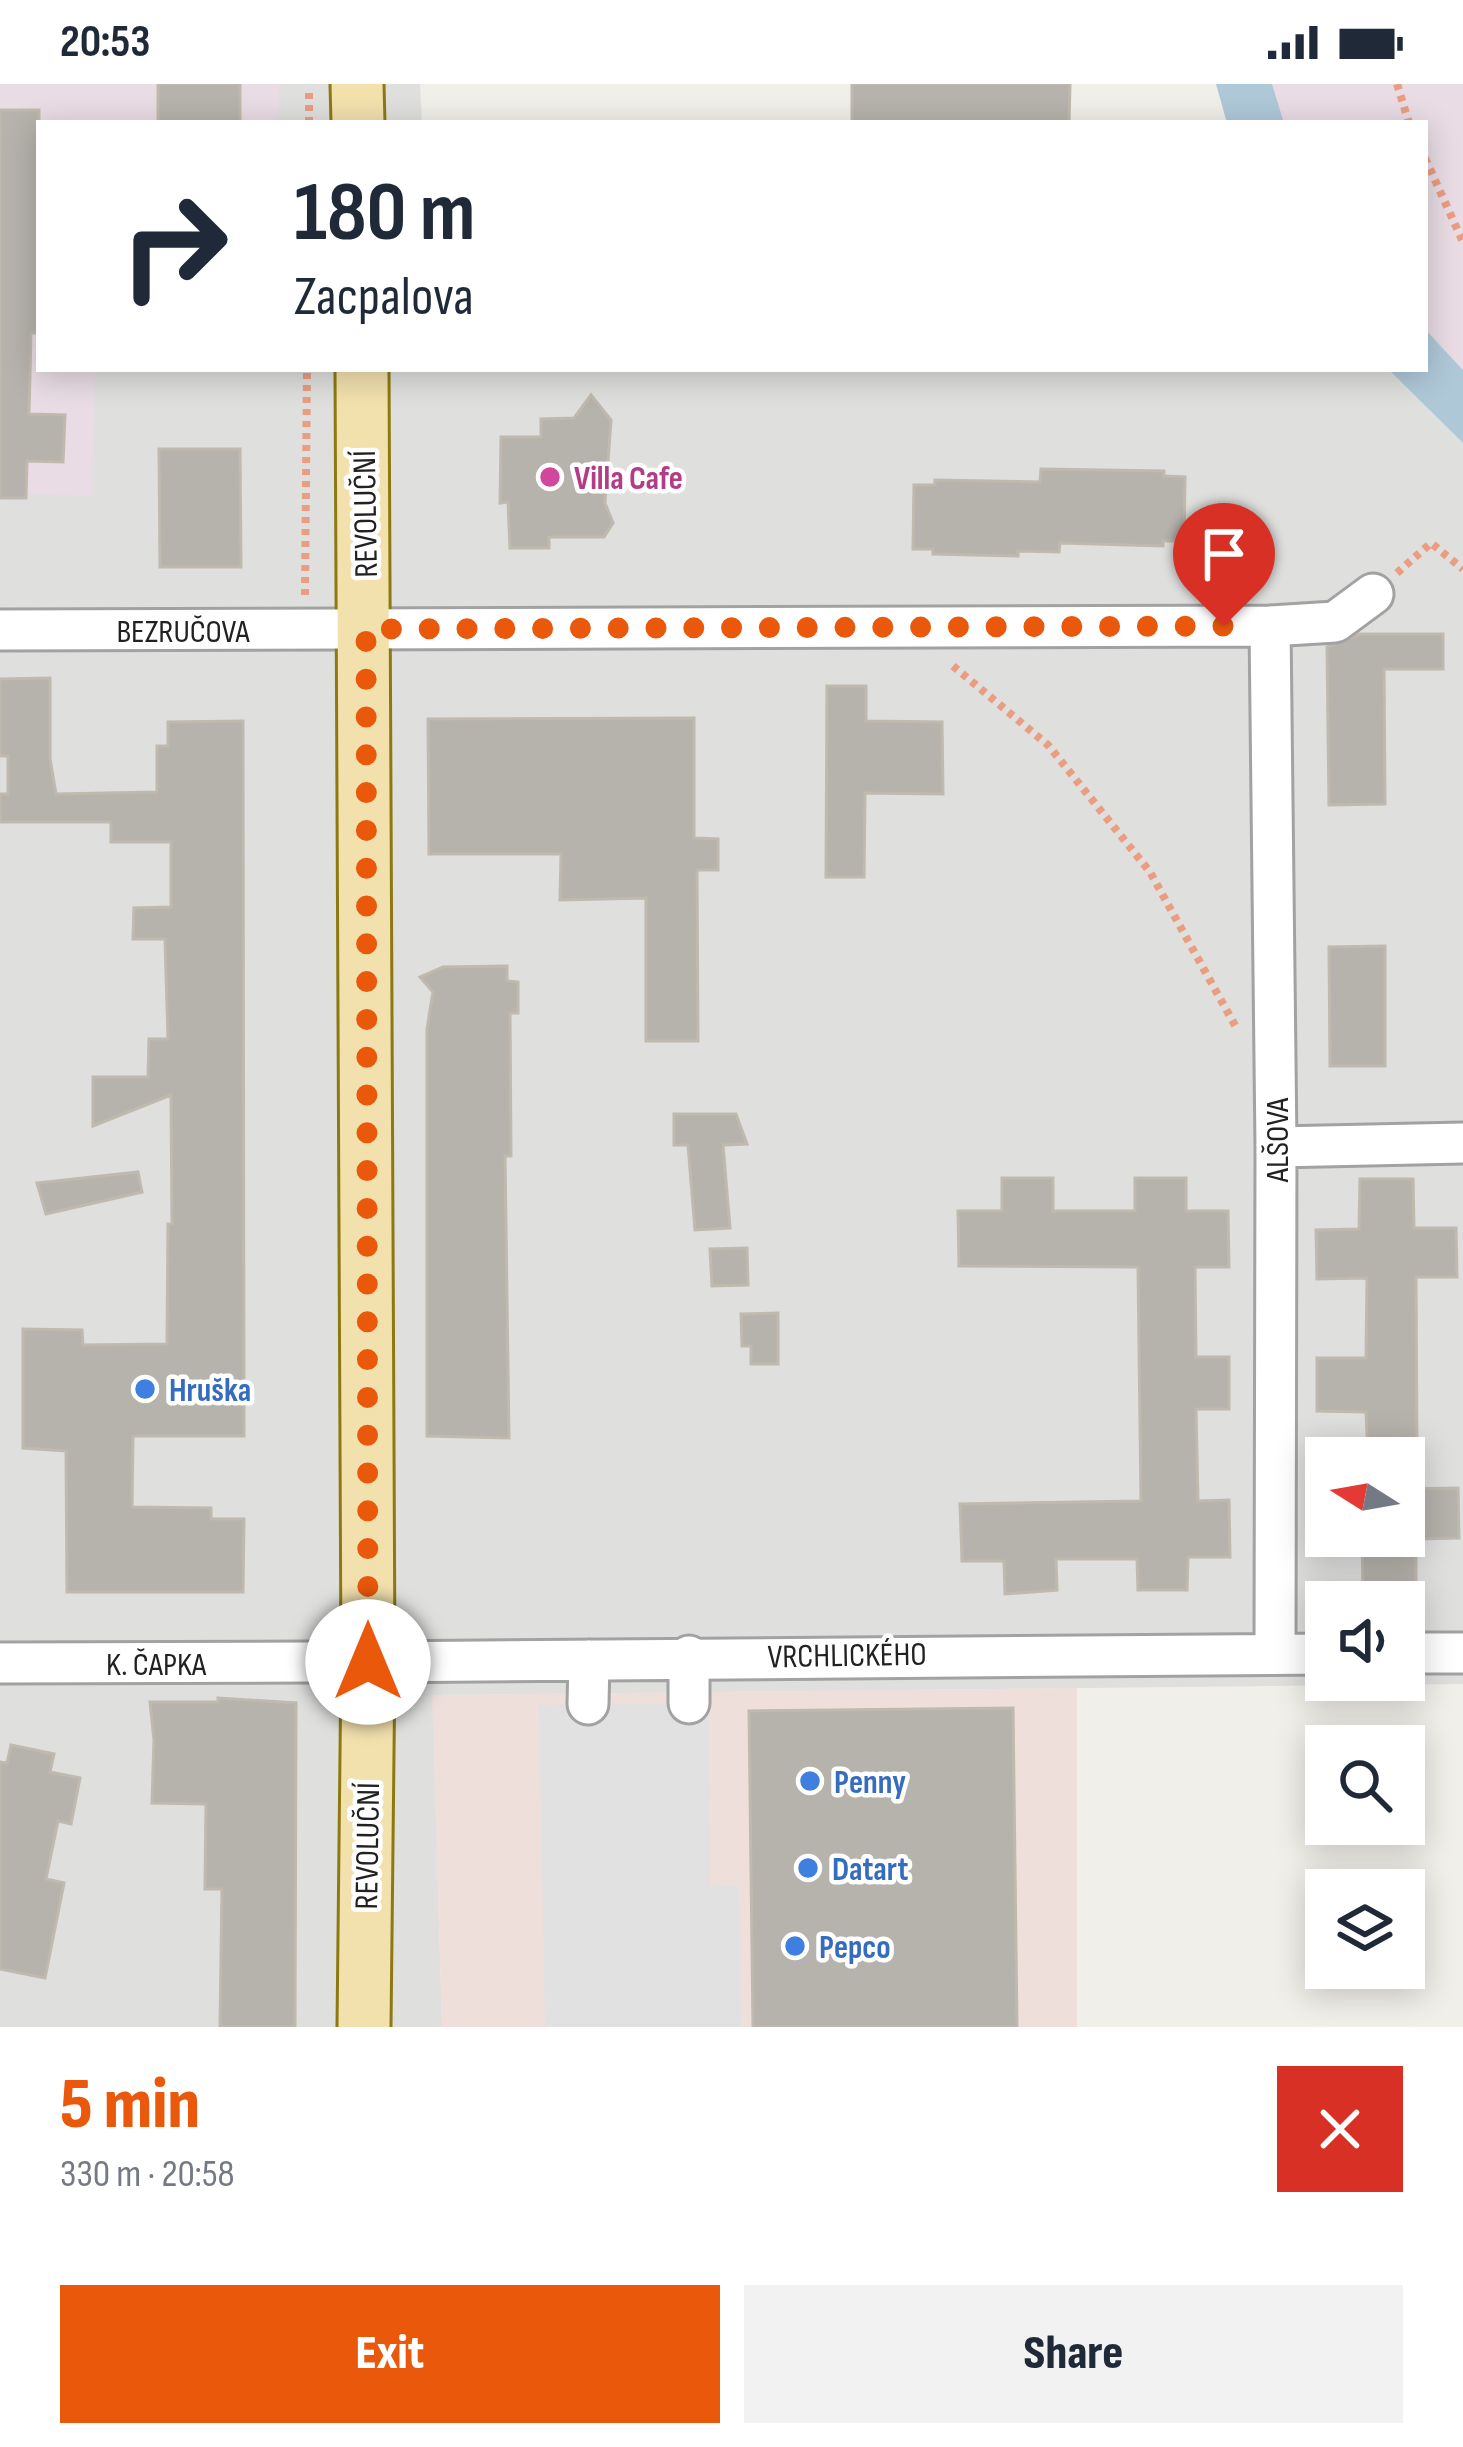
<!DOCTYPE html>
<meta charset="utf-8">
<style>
body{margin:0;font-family:"Sofia Sans Condensed",sans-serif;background:#f2f2f3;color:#1f2937;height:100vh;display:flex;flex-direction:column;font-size:45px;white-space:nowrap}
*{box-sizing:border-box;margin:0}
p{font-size:39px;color:#747a83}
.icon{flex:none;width:66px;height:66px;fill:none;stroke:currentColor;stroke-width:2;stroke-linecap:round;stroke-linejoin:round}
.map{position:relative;height:1943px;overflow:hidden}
.drawer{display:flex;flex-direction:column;background:#fff;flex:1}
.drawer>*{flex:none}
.banner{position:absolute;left:36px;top:36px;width:1392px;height:252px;border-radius:0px;box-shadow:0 6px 30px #0003;background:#fff;color:#1f2937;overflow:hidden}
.needle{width:78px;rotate:281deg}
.buttons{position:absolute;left:1305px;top:1353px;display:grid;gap:24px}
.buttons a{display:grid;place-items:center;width:120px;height:120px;border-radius:0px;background:#fff;box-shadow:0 6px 30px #0003;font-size:60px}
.pin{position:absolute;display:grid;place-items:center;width:102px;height:102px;color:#fff;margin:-123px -51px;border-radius:50% 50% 50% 0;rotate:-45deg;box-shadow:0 0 12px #0007}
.pin .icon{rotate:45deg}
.me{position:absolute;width:132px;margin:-66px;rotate:0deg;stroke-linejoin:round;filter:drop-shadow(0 0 9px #0008)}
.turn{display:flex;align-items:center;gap:42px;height:252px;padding:0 60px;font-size:54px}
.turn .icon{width:156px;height:156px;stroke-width:2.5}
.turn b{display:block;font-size:84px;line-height:102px}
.round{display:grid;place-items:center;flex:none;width:126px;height:126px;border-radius:0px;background:#f2f2f3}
.headline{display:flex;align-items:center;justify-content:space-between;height:204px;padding:0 60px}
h1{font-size:72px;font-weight:800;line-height:90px;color:#ea580c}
.primary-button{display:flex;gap:24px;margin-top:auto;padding:24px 60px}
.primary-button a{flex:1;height:138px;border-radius:0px;background:#ea580c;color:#fff;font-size:48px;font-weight:800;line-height:138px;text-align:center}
.primary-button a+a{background:#f2f2f3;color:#1f2937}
.status{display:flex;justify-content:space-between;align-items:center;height:84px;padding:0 60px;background:#fff;direction:ltr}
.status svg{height:33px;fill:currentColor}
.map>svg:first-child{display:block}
.residential{fill:#dfdfde;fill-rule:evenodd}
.commercial{fill:#efdfdb}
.industrial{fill:#e9dce4}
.parking{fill:#e1e1e1}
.water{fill:#afc8d8}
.building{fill:#b6b2ac;stroke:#c0b9ad;stroke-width:3}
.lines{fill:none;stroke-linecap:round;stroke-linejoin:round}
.minor-casing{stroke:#a2a2a2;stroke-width:45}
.major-casing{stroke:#8c7912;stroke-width:57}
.path{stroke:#ea9d81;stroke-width:8;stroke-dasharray:6 6;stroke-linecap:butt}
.minor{stroke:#fff;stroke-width:39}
.major{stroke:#f2e0ad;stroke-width:51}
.route{stroke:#ea580c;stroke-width:21;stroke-dasharray:0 37.8}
.hotel-dot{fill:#d1479c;stroke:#fff;stroke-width:4.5}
.shop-dot{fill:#3f7fe0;stroke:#fff;stroke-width:4.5}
.labels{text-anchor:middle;stroke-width:9;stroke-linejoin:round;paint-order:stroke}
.hotel-label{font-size:33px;font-weight:bold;fill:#b23c85;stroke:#fff;text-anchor:start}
.street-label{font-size:33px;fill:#212121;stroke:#fff}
.shop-label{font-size:33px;font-weight:bold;fill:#366cbe;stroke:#fff;text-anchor:start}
</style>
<div class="status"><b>20:53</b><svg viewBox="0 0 49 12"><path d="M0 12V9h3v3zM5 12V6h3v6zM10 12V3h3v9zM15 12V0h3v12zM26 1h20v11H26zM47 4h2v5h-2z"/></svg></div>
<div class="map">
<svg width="1463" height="1943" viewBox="0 0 1463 1943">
<rect width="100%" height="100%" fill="#f0efe9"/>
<path class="residential" d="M0,0H420L422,39H39V285H1388L1463,359V1600L433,1611L442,1943H0ZM1326,1374H1404V1452H1326ZM1326,1518H1404V1596H1326Z"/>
<path class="commercial" d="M1077,1604V1943H442L432,1611Z"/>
<path class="industrial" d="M0,0H279V39H39V285H95L92,412L0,409Z
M1272,0H1463V286L1425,245V39H1284Z"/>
<path class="parking" d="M689,1619L709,1621L710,1801L739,1802L741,1943H545L539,1621Z"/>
<path class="water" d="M1216,0H1272L1284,39H1227Z
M1425,245L1463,286V359L1388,285H1425Z"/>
<path class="building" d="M158,0H240V39H158Z
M852,0H1070L1069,39H852Z
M0,26H39V249H31L29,330L65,331L63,378L27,377L26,414H0Z
M591,311L611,336L605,419L613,439L604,453H549V464H510L508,418L500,419L501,353H541V335L574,334Z
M159,365H240L241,483H160Z
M1041,385L1164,387V392L1185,393L1184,457H1163V462L1060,459L1059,468L1018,467V472L933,470V465H913L914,401H935V396L1040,398Z
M1360,550H1443V585H1384L1385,720L1329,721L1327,563Z
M50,594V675L56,710L157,708V662H168V638L243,637L244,1352H133L132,1423L211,1424V1435H244L243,1508H67L66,1367L23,1364V1245L82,1246L83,1261L167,1260L168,1140H172L171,1011L93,1042V993H148L149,955H168L165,855H133L134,824L171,823V758H111V738H0V710H8V672H0V595Z
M827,602H866V637L942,638L943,710L865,709L864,793H826Z
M694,634V754L718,755V786H697L698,957H646V814L560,816L561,770H429L428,635Z
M1385,862V982H1330L1329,863Z
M507,882V897L518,898V929H510L511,1072H505L509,1354L427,1352V945L433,908L420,893L443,883Z
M674,1030H736L747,1060L723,1061L730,1144L695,1146L688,1061H674Z
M138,1088L142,1108L46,1130L37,1099Z
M1002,1094H1053V1127H1135V1094H1186V1127H1228L1229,1183H1195L1196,1273H1229V1325H1196L1198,1417L1229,1416L1230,1473H1188L1187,1506H1138L1137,1475H1056L1057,1506L1005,1510L1004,1477H962L960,1420L1141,1417L1138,1183L959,1182L958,1127H1002Z
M1360,1095H1413L1414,1144H1456L1457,1193H1416L1417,1370L1368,1371L1366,1328L1317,1327V1274H1366L1367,1194L1317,1195L1316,1146L1359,1145Z
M747,1164L748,1201L712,1202L710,1165Z
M778,1229V1280H751V1262H742L741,1230Z
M1458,1404L1459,1454L1416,1455V1505H1363L1362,1452H1404V1405Z
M218,1614L296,1619L295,1943H220L222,1805H205L206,1720L152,1719L154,1656L150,1618H218Z
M1013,1624L1017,1943H753L749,1627Z
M11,1661L54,1670L50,1688L80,1694L71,1740L58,1737L46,1795L64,1799L45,1894L0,1885V1678L7,1679Z"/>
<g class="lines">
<g class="minor-casing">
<path id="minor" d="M1270,542L1276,1063L1275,1570
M0,546L1270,542L1335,538L1373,510
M1276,1063L1463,1059
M1404,1569H1463
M368,1578L1326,1570
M0,1579L312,1578
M689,1619V1572
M588,1620L589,1576"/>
</g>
<g class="major-casing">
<path id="major" d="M357,0L358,39
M362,285L368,1578L364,1943"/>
</g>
<path class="path" d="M1397,0L1409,39
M309,39V7
M1425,74L1463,158
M1397,489L1431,459L1463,485
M305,511L307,285
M953,582L1048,661L1150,788L1237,945"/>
<use href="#minor" class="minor"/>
<use href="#major" class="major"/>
</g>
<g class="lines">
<path class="route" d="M368,1578L366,545L1224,542"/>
</g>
<circle class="hotel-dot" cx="550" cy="393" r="12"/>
<g class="shop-dot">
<circle cx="145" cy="1305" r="12"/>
<circle cx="810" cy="1697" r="12"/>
<circle cx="808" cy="1784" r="12"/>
<circle cx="795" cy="1862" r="12"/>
</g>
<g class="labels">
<g class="hotel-label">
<text x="574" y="405">Villa Cafe</text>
</g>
<g class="street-label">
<text transform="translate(364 430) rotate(-91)" y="12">REVOLUČNÍ</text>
<text x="183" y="558">BEZRUČOVA</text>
<text transform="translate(1276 1056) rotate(-90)" y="12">ALŠOVA</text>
<text transform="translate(847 1570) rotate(-1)" y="12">VRCHLICKÉHO</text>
<text x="156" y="1591">K. ČAPKA</text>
<text transform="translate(366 1762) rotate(-89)" y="12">REVOLUČNÍ</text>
</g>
<g class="shop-label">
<text x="169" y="1317">Hruška</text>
<text x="834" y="1709">Penny</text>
<text x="832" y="1796">Datart</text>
<text x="819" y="1874">Pepco</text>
</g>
</g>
</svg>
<div class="buttons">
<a><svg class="needle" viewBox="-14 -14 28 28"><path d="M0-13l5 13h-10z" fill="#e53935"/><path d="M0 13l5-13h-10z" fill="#747a83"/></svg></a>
<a><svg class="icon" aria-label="sound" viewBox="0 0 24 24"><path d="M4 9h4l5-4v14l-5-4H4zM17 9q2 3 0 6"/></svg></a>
<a><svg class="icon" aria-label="search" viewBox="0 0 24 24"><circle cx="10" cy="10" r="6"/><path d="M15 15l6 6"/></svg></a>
<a><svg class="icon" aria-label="layers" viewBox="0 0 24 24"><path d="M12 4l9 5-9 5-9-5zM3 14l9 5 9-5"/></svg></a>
</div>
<div class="pin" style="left:1224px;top:542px;background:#d93025"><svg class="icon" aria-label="arrive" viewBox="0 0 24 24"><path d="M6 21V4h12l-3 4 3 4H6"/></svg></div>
<svg class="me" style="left:368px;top:1578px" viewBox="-20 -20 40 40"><circle r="19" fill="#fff"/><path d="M0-13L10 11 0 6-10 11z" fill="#ea580c"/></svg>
<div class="banner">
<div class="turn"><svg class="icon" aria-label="right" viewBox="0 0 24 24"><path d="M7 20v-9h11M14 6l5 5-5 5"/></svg><div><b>180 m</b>Zacpalova</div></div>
</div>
</div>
<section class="drawer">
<div class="headline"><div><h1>5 min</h1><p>330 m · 20:58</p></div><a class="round" style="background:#d93025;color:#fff"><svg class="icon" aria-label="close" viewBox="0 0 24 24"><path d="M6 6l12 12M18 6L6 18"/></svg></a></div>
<div class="primary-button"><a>Exit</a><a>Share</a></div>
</section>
